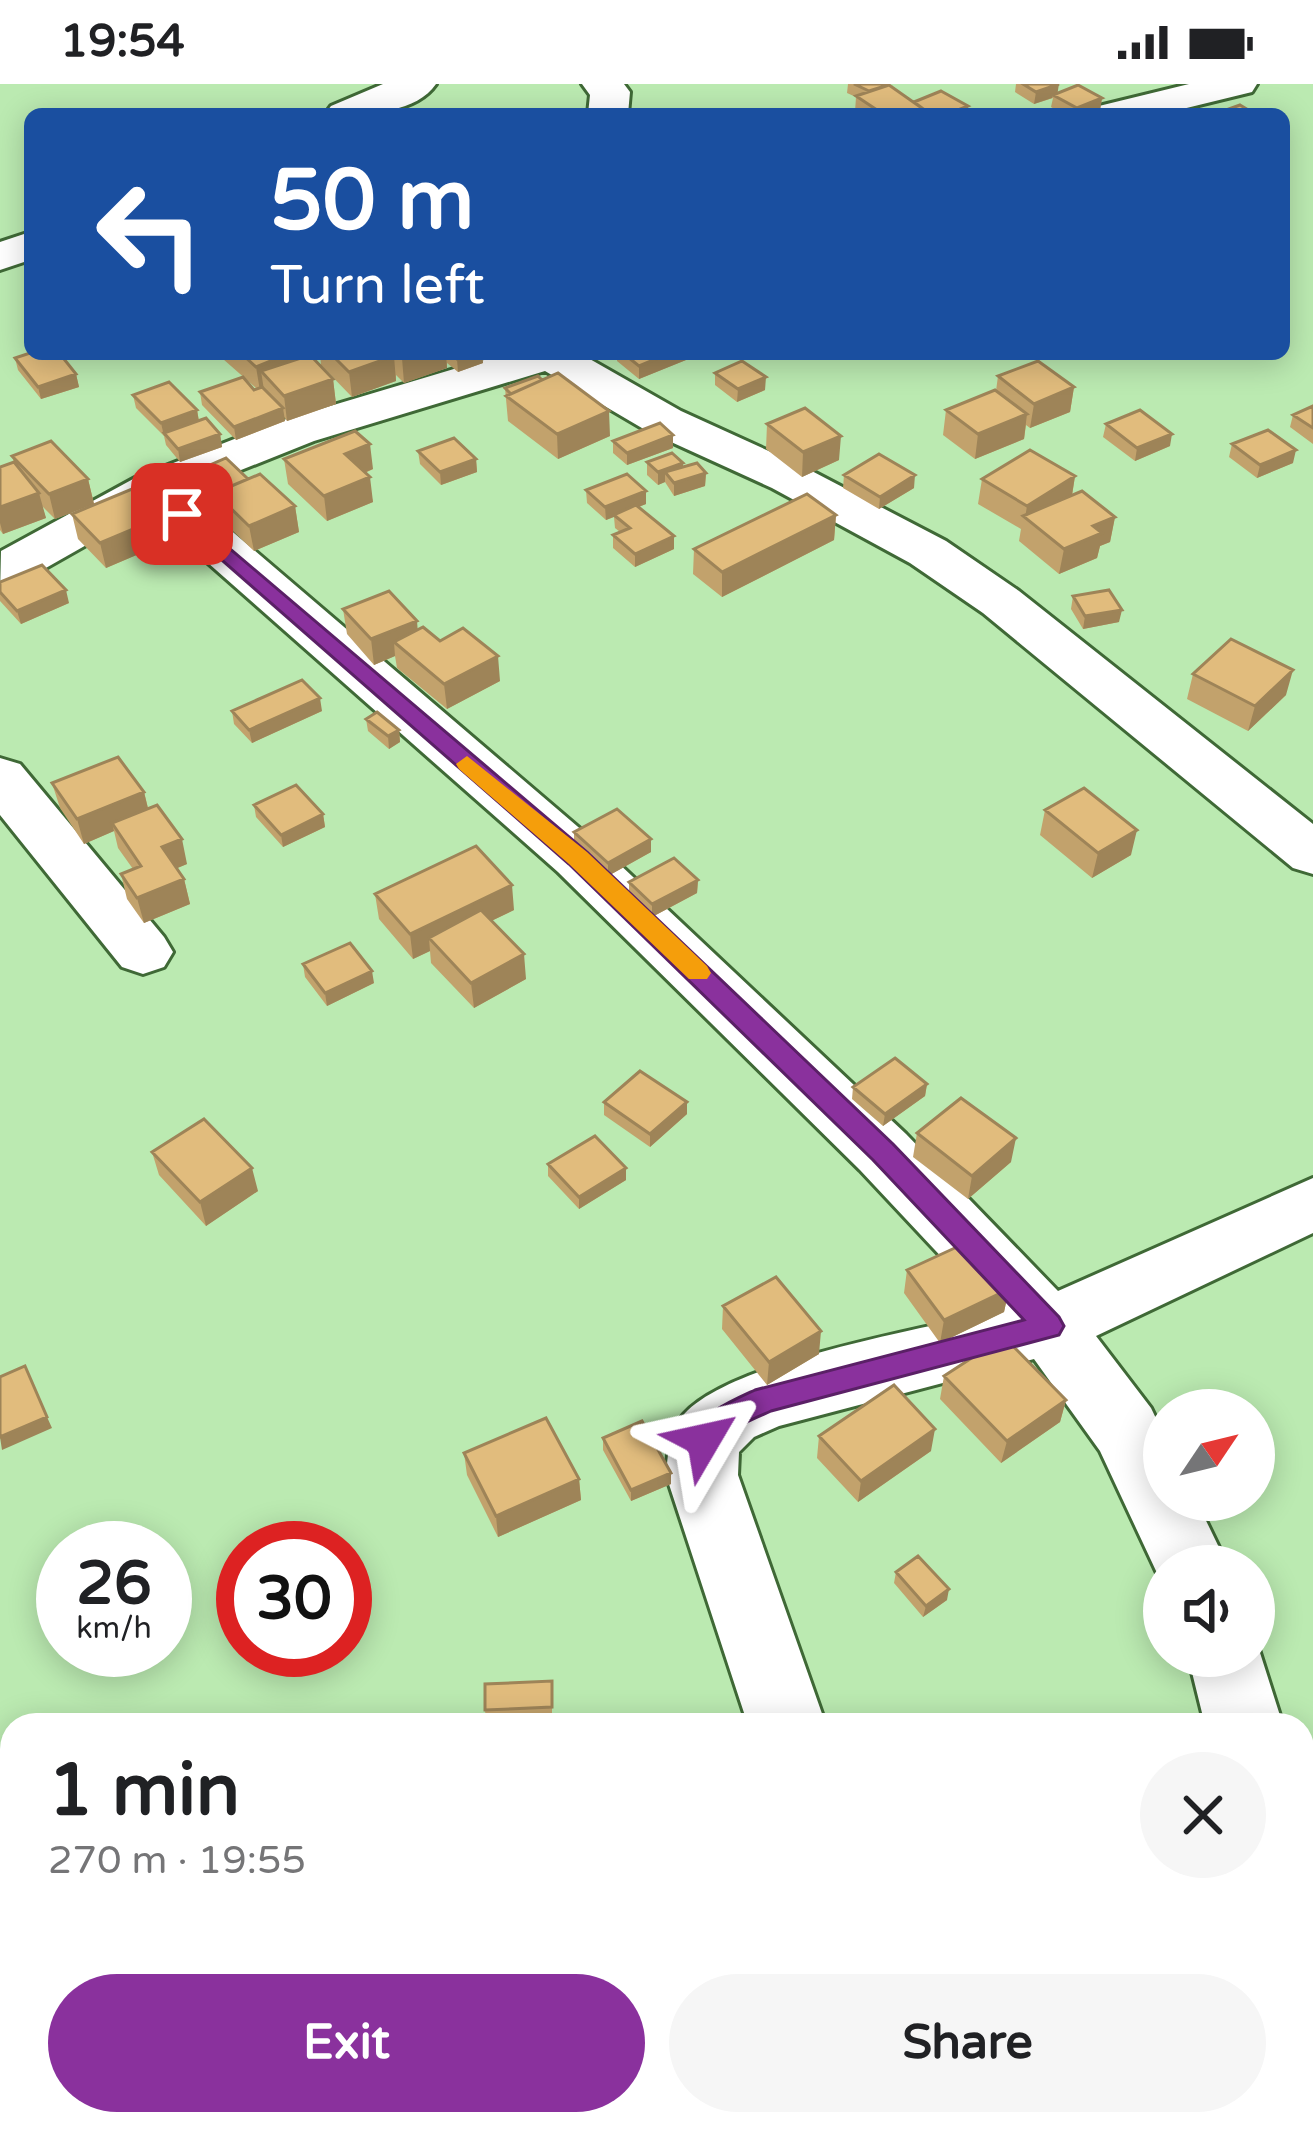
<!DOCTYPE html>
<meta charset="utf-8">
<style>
body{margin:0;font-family:"Varela Round",sans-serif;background:#f6f6f6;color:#202124;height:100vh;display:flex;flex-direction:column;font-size:45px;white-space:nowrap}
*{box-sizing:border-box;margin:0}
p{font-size:39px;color:#757577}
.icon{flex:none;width:66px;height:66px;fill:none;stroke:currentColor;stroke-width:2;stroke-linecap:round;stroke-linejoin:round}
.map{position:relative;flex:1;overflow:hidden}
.panel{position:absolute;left:0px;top:1629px;width:1314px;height:423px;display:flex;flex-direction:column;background:#fff;border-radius:36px 36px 0 0;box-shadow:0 6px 30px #0003}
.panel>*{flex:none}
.hud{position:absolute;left:24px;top:24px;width:1266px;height:252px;border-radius:18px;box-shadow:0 6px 30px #0003;background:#1a4fa0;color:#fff;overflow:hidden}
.needle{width:78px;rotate:55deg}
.buttons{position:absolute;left:1143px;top:1305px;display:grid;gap:24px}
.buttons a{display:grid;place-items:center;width:132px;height:132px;border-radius:50%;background:#fff;box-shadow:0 6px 30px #0003;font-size:60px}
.speed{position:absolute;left:36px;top:1437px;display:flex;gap:24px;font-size:60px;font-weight:700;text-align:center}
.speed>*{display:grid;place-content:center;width:156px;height:156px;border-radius:50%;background:#fff;box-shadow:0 6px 30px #0003;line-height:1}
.speed small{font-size:30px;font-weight:400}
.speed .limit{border:18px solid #d22;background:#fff;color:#111}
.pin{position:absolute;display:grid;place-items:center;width:102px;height:102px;color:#fff;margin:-51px;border-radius:24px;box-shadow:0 6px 18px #0006}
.me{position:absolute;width:132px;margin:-66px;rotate:54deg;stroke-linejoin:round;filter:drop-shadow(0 0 9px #0008)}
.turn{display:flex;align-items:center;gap:42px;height:252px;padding:0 48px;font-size:54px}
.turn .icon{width:156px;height:156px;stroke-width:2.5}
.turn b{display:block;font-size:84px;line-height:102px}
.round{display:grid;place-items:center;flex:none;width:126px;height:126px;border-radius:63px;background:#f6f6f6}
.overview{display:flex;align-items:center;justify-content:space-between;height:204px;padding:0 48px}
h1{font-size:72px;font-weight:800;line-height:90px}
.button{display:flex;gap:24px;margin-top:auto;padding:24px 48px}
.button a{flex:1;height:138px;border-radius:72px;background:#8a319d;color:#fff;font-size:48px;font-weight:800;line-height:138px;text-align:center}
.button a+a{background:#f6f6f6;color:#202124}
.status{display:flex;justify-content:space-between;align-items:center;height:84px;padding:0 60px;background:#fff;direction:ltr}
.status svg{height:33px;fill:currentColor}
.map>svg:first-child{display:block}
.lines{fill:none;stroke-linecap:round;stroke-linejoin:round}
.minor-casing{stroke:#3f6936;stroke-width:6}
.minor{fill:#fff;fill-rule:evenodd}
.wall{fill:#c2a26c}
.shaded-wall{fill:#9e8458}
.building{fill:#e1bc7d;stroke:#9e8458;stroke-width:3}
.route{fill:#8a319d;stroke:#5a2066;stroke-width:3}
.slow{fill:#f59e0b}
</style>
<div class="status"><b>19:54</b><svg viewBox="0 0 49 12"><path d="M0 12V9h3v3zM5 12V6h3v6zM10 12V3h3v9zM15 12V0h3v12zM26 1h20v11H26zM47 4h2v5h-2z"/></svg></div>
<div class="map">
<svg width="1313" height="2051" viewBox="0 0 1313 2051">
<rect width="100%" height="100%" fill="#bbeab1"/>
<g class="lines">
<g class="minor-casing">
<path id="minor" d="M383,0H436C414,32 360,30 325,30L331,22Z
M582,0H624L630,8L628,30H588L590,11Z
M1189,0H1257L1252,8L1162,30H1093L1099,22Z
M30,148V176L0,186V158Z
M504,270H581L681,327L806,384L946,457L1019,507L1313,740V790L1293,784L983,529L910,479L772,404L647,347L545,287L314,357L186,408L598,760L906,1050L1058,1207L1313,1094V1149L1096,1252L1151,1324L1164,1351V1416H1196L1228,1482H1164V1504L1100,1367L1034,1275L779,1342L754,1353L739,1368L738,1391L826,1641H748L666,1391C668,1372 668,1354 679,1337C714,1280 924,1245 993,1228L860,1086L558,788L148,426L37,489L18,507L0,512L1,467L135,394L280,337Z
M0,674L20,680L164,853L173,868L164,883L143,890L122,883L0,731Z
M1254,1550L1283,1641H1205L1188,1572H1254Z
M1302,1847L1313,1852V2051H1247L1249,2040H1302Z
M914,2040H1016L1012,2051H909Z"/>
</g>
<use href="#minor" class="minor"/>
</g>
<path class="wall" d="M848,0H885L914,18L967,30H849L855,28L856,13L847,9Z
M1016,0H1058L1057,9L1102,14L1100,26L1091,30H1063L1051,23L1053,14L1034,20L1015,8Z
M222,270H316L310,272L333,295L336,320L287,337L284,333L285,337L236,356L202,321L200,308L257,305L223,275Z
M320,270H482L483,279L458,288L447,279V284L404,299L396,291V297L352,313L321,281Z
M617,270H686V276L639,295L617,277Z
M15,274L76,290L79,303L41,315L18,286Z
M715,289L765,306L737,318L715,301Z
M998,292L1074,303L1070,328L1030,344L1026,341L1024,355L975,375L943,351L946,326L996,307Z
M505,304L610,352L558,375L508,337Z
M133,311L197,326L199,337L220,350L222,363L180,378L166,361L164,352L136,324Z
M1313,322V360L1290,343L1293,331Z
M767,340L839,376L802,393L766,365Z
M1106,340L1170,362L1135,377L1103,353Z
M673,351V364L627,381L613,369V357Z
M1232,360L1293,379L1257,394L1229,373Z
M418,367L476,375L477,388L441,401L420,380Z
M12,372L88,395L94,420L55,435L42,422L46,434L3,450L0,446V383L14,379Z
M284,375L373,385L365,389L373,418L327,437L288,400Z
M647,378L683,383L706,389L705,402L674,412L665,398L658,401L647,391Z
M194,388L248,395L295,422L299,448L254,467L219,434L217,421L196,400Z
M844,391L914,404L879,425L843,404Z
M1075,392L1072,412L1115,433L1110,458L1100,462L1097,474L1059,490L1019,457L1021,445L978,420L982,395Z
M586,406L646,420L638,423L674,452V465L635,483L613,464V451L620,448L615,444L614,433L606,436L587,419Z
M72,430L162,433L167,458L106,484L78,455Z
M836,431L834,456L722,513L693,490L694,465Z
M0,498L69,519L21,540L0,517Z
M1073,512L1119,538L1083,545L1071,525Z
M343,525L418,546L440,557L500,597L447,625L397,584L395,572L374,581L347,550Z
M1193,590L1286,611L1248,647L1187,615Z
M232,627H322L252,659L234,640Z
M366,635L399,646L400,658L389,665L368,647Z
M52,699L144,708L148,724L187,780L177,784L184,795L190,820L144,839L127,815L121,790L133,785L118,764L114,747L84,760L60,724Z
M254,721L323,730L325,743L283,763L256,733Z
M1045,726L1131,771L1092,794L1040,751Z
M574,748L651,768L608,792L574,761Z
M698,796L697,809L652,833L629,811V798Z
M375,810L514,826L491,837L526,895L474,924L431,879L430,867L413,875L379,835Z
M303,880L374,899L327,922L305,893Z
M927,1000L925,1012L883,1042L852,1015L853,1003Z
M604,1018L687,1030L650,1063L604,1031Z
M917,1049L1011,1078L968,1115L913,1073Z
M152,1068L258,1107L206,1142L159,1091Z
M548,1080L626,1096L579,1125L548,1092Z
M907,1186L1009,1205L1004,1228L940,1259L904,1209Z
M723,1222L819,1270L767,1301L722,1245Z
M944,1292L1066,1316L1060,1338L1001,1379L940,1315Z
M819,1352L931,1367L858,1418L817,1374Z
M603,1354L671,1400L631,1417L603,1366Z
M464,1369L579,1395L581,1416L498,1453L467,1391Z
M896,1488L947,1516L923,1533L894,1499Z
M552,1597V1633L486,1636L485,1626Z
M658,2040H710L696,2051H665Z"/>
<path class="shaded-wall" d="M1059,0L1057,12L1053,11L1052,14L1034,20L1036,8Z
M1102,14L1100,26L1091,30H1076L1077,24Z
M968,22L967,30H948Z
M286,270H316L261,287L264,306L260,307L256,283Z
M414,270H446L447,284L404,299L402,274Z
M471,270H482L483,279L458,288L457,275Z
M668,270H686V276L639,295V282Z
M394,272L396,297L352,313L349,288Z
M76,290L79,303L41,315L38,303Z
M766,293L765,306L737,318L738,305Z
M333,295L336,320L287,337L284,312Z
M1074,303L1070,328L1030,344L1034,320Z
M283,324L285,337L236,356L234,343Z
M197,326L199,338L164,352L161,339Z
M609,327L610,352L558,375L557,350Z
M1027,330L1024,355L975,375L978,350Z
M220,350L222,363L180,378L178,365Z
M1172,350L1170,362L1135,377L1137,364Z
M673,351V364L627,381V369Z
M841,352L839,376L802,393L803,368Z
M370,360L373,385L349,395L345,370Z
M1296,366L1293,379L1257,394L1260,381Z
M476,375L477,388L441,401L440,388Z
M683,379V391L665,388V398L658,401V388Z
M706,389L705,402L674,412V399Z
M915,391L914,404L879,425L880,413Z
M1075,392L1071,417L1025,434L1027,422Z
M370,393L373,418L327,437L324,412Z
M88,395L94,420L55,435L49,410Z
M646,407V420L606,436L605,423Z
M39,409L46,434L3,450L0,439V423Z
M295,422L299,448L254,467L249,442Z
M836,431L834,456L722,513V488Z
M162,433L167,458L106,484L100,459Z
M1115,433L1110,458L1100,462L1097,474L1059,490L1064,465L1093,442Z
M674,452V465L635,483V470Z
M66,506L69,519L21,540L17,527Z
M1122,526L1119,538L1083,545L1085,532Z
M417,537L419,562L394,558L395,572L374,581L371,555Z
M498,572L500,597L447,625L444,600Z
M1293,586L1286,611L1248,647L1255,622Z
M320,614L322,627L252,659L249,646Z
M399,646L400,658L389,665L388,652Z
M144,708L150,733L112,739L114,747L84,760L77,735Z
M323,730L325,743L283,763L281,751Z
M1137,746L1131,771L1092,794L1098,769Z
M182,755L187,780L168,788L162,763Z
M651,755V768L608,792V779Z
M184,795L190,820L144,839L137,814Z
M698,796L697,809L652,833V820Z
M512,801L514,826L437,863L429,854L430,867L413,875L410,850Z
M524,870L526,895L474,924L471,899Z
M372,887L374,899L327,922L325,909Z
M927,1000L925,1012L883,1042L885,1030Z
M687,1018V1030L650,1063V1050Z
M1016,1054L1011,1078L968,1115L972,1092Z
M252,1084L258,1107L206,1142L200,1118Z
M626,1084V1096L579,1125V1113Z
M1009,1205L1004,1228L940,1259L944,1236Z
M821,1247L819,1270L767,1301L769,1278Z
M1066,1316L1060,1338L1001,1379L1007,1357Z
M47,1333L52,1344L2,1366L0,1353Z
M935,1345L931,1367L858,1418L861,1397Z
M671,1389V1400L631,1417V1406Z
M579,1395L581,1416L498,1453L496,1432Z
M949,1505L947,1516L923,1533L926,1522Z
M686,2040H710L696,2051H677V2047Z"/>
<path class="building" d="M854,0H885L888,1L869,7Z
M1023,0H1059L1036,8Z
M889,1L926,27L917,30H883L856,12Z
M1078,1L1102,14L1077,24L1053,11Z
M941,7L968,22L948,30H926V27L914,18Z
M1240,21L1255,30H1215Z
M30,269L60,270L76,290L38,303L15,274Z
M242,270H288L256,283Z
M331,270H392L394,272L349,288Z
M451,270H471L457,275Z
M624,270H668L639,282Z
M310,271L333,295L284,312L261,287Z
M742,277L766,293L738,305L715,289Z
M1038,277L1074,303L1034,320L998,292Z
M558,289L609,327L557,350L506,312Z
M538,292L542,296L511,310L505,304Z
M243,293L254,306L262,303L283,324L234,343L200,308Z
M169,298L197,326L161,339L133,311Z
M995,306L1027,330L978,350L946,326Z
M1313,322V344L1293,331Z
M805,324L841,352L803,368L767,340Z
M1140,326L1172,350L1137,364L1106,340Z
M206,334L220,350L178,365L164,349Z
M660,339L673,351L627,369L613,357Z
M1268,346L1296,366L1260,381L1232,360Z
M355,347L370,360L345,370L370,393L324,412L284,375Z
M454,354L476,375L440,388L418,367Z
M51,357L88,395L49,410L12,372Z
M1030,366L1075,392L1027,422L982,395Z
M672,369L683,379L658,388L647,378Z
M879,370L915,391L880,413L844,391Z
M226,374L248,395L215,409L194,388Z
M14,378L39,409L0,423V383Z
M697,379L706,389L674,399L665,388Z
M260,390L295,422L249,442L215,409Z
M627,390L646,407L605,423L586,406Z
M132,405L162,433L100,459L72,430Z
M1082,407L1115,433L1093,442L1102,449L1064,465L1023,432Z
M807,410L836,431L722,488L694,465Z
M636,421L674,452L635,470L613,451L630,444L614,431Z
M42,481L66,506L17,527L0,508V498Z
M1109,506L1122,526L1085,532L1073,512Z
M389,507L417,537L371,555L343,525Z
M423,543L440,557L463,544L498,572L444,600L394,558Z
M1231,555L1293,586L1255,622L1193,590Z
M302,596L320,614L249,646L232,627Z
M377,628L399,646L388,652L366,635Z
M118,673L144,708L77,735L52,699Z
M296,701L323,730L281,751L254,721Z
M1084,704L1137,746L1098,769L1045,726Z
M157,721L182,755L162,763L184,795L137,814L121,790L141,782L112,739Z
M617,725L651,755L608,779L574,748Z
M476,762L512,801L410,850L375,810Z
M674,774L698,796L652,820L629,798Z
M481,826L524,870L471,899L429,854Z
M350,859L372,887L325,909L303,880Z
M895,974L927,1000L885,1030L853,1003Z
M640,987L687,1018L650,1050L604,1018Z
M961,1014L1016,1054L972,1092L917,1049Z
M204,1035L252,1084L200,1118L152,1068Z
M595,1052L626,1084L579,1113L548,1080Z
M970,1157L1009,1205L944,1236L907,1186Z
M776,1193L821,1247L769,1278L723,1222Z
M1004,1253L1066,1316L1007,1357L944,1292Z
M25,1282L47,1333L0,1353V1293Z
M894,1301L935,1345L861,1397L819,1352Z
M546,1334L579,1395L496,1432L464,1369Z
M642,1337L671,1389L631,1406L603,1354Z
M918,1472L949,1505L926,1522L896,1488Z
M552,1597V1623L485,1626V1600Z
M672,2040H686L677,2047Z"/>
<path class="route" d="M182,424L587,768L893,1060L1059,1233L1064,1242L1059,1251L771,1327C762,1331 752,1335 743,1340C725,1351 718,1374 694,1365L689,1356C702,1329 729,1318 755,1306L1024,1236L873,1076L569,780L175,435L172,430Z"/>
<path class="slow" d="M467,672L587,768L707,882L711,889L707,895H689L569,780L459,685L456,680Z"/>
</svg>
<div class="buttons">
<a><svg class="needle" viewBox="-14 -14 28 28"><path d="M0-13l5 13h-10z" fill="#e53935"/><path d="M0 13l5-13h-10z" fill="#757577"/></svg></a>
<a><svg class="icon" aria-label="sound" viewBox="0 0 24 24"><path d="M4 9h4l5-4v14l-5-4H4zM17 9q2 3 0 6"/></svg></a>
</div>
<div class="speed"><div>26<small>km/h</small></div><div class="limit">30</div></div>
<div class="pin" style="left:182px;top:430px;background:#d93025"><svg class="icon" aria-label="arrive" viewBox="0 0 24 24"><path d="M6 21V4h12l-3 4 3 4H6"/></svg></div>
<svg class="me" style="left:704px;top:1356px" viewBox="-20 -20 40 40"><path d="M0-17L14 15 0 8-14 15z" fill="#8a319d" stroke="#fff" stroke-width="4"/></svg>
<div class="hud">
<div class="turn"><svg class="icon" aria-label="left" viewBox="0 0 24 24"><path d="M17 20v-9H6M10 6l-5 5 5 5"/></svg><div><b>50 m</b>Turn left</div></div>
</div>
<section class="panel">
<div class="overview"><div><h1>1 min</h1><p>270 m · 19:55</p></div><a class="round"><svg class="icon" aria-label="close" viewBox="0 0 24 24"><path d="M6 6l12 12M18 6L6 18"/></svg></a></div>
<div class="button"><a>Exit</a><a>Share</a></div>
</section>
</div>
